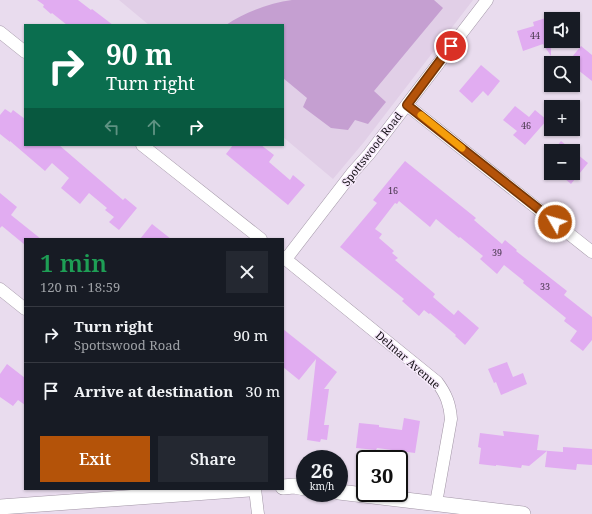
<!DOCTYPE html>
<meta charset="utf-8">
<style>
body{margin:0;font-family:"Noto Serif",serif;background:#242831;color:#f1f3f6;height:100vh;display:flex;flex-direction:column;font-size:15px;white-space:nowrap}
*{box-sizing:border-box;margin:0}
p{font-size:13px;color:#9ea1a6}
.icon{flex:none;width:22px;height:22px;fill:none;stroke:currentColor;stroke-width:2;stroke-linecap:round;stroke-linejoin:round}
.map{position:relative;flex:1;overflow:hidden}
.details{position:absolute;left:24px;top:238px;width:260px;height:252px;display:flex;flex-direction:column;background:#171b24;border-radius:0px;box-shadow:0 1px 3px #0004}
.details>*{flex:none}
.banner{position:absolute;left:24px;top:24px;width:260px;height:122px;border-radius:0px;box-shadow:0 1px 3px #0004;background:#0b6e4f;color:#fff;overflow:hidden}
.buttons{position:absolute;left:544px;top:12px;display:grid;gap:8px}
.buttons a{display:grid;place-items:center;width:36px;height:36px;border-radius:0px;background:#171b24;box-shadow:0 1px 3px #0004;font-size:20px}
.speed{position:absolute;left:296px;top:450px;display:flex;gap:8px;font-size:20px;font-weight:700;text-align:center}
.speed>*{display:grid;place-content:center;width:52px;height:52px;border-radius:50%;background:#171b24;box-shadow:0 1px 3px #0004;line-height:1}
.speed small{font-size:10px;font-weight:400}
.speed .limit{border:2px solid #111;border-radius:6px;background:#fff;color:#111}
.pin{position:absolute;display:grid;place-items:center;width:34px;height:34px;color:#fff;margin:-17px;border:2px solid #fff;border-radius:50%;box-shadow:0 1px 4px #0007}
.me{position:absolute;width:44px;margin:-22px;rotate:308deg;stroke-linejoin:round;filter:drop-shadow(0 0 3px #0008)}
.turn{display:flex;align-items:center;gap:14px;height:84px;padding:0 16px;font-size:18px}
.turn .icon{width:52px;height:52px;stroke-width:2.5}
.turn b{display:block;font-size:28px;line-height:34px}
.lanes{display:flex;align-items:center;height:38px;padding:0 16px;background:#0003;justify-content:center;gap:20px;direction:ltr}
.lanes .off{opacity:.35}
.round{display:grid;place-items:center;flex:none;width:42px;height:42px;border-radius:0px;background:#242831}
.head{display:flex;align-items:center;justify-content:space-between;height:68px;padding:0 16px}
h1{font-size:24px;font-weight:600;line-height:30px;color:#1e9e55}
.action{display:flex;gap:8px;margin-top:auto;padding:8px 16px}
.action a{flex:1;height:46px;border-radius:0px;background:#b45309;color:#fff;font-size:16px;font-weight:600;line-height:46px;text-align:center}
.action a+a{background:#242831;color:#f1f3f6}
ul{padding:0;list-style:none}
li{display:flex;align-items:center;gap:12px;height:56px;padding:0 16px;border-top:1px solid #363941}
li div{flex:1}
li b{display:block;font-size:15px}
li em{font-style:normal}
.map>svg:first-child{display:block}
.built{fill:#e1cfe7}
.green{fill:#c59fd1}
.building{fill:#e1acf1}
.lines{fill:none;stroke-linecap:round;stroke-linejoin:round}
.minor-casing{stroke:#a296a6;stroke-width:13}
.tertiary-casing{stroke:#a296a6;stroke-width:16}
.minor{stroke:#fff;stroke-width:12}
.tertiary{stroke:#fff;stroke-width:15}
.route-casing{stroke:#753606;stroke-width:10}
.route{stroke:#b45309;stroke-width:7}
.slow{stroke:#f59e0b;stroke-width:7}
.labels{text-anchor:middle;stroke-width:3;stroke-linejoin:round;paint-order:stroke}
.number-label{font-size:9px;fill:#46364b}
.street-label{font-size:11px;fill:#130f14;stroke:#f7eafb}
</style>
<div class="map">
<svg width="592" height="514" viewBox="0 0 592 514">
<rect width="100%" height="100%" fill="#e9dcee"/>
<path class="built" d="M119,0H473L364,142L333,179L283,137V25H149Z"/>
<path class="green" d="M292,0H434L443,8L374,91L386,102L368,124L355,120L348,130L331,128L303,107L307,98L283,78V25H226C245,12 270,3 292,0Z"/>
<path class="building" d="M37,0H78L91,10L92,9L113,25H67L52,13L51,14L43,7L44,5Z
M549,17L551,23V56L543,44L523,51L517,31L534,26L533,22Z
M581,46L592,55V81L573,66V63L568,62Z
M481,65L500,81L488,96L483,91L472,103L459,91Z
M515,106L529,117L535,110L547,120L525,145L513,135L517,131L503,120Z
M5,109L11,113L13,110L25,119V145H59L123,200L125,198L137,208L119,230L109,222L114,217L105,210L107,208L89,193L80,204L61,188L69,178L52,163L45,171L10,141V142L0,134V115Z
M561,141L588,163L571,184L558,173H573V151H553Z
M233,145H261L274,155L269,162L290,180L293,175L305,185L288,205L226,154Z
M405,161L476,218L474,220L502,244L505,240L517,250L516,251L567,291L564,295L592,317V340L583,351L570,341L577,331L564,321L566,318L523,283L524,281L504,265L497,274L480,259L483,256L460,237L459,238L436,219L430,227L399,201L397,204L395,203L375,229L382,234L379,238L394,251L392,253L398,258L395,260L435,294L433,297L454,315L458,310L479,328L465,345L455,336L456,335L430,313L429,314L424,310L419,316L402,301L404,299L340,247L377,203L373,200Z
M0,193L17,207L11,215L41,239H25V245L2,226L0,228Z
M152,224L171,239H140Z
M283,329L337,372L324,389H329L324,425H329L327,440L321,439L320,442L307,440L316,359L299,380L283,367Z
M507,362L513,377L523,373L527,384L501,395L496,382L494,383L488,369Z
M7,364L25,378V405L18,400L13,406L0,397V374Z
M404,418L420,421L415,453L377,448L376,450L356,448L359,423L379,425V427L402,430Z
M503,431L539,435L537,450L563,452V447L592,449V465L577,464L576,470L545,467L547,451L529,466L522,465L521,468L496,465V466L479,464L481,448L478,447L480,433L504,436Z"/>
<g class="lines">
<g class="minor-casing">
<path id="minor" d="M0,32L25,52
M407,105L592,252
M142,145L261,239
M283,257L437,382C446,394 450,404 451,419L436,503
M286,259L353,172L369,154L487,0
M0,289L25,309
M255,489L258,514"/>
</g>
<g class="tertiary-casing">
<path id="tertiary" d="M283,487L294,486L305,488
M339,492L523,514
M0,507L249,489"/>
</g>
<use href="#minor" class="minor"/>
<use href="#tertiary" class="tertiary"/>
</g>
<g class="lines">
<g class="route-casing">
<path id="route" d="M451,46L407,105L555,222"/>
</g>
<use href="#route" class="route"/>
<path class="slow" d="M421,115L462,148"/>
</g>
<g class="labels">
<g class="number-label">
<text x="535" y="39">44</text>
<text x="526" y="129">46</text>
<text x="393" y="194">16</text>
<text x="497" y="256">39</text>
<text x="545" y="290">33</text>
</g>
<g class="street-label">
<text transform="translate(372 149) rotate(-52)" y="4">Spottswood Road</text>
<text transform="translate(408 360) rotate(41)" y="4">Delmar Avenue</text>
</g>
</g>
</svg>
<div class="buttons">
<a><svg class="icon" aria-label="sound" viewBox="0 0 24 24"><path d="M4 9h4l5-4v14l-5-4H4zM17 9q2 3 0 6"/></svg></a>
<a><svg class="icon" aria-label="search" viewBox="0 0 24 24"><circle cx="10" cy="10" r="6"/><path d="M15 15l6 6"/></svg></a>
<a>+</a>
<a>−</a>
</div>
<div class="speed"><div>26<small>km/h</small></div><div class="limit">30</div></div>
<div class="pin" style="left:451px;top:46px;background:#d93025"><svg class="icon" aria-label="arrive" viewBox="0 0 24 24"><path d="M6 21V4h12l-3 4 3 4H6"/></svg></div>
<svg class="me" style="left:555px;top:222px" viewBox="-20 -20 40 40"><circle r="17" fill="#b45309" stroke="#fff" stroke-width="3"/><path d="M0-11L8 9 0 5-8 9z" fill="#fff"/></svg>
<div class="banner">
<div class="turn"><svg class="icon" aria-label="right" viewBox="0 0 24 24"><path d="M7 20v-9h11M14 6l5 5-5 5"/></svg><div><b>90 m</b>Turn right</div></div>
<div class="lanes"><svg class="icon off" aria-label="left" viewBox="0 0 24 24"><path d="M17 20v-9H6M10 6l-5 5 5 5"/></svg><svg class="icon off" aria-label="ahead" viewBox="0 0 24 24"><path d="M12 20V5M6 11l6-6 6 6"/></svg><svg class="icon" aria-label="right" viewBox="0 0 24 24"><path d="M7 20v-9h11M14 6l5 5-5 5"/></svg></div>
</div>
<section class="details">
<div class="head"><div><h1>1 min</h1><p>120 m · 18:59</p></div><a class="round"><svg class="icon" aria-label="close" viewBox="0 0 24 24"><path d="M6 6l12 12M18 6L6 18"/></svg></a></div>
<ul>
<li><svg class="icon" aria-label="right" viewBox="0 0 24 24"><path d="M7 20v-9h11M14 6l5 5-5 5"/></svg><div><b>Turn right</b><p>Spottswood Road</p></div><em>90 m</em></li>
<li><svg class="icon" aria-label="arrive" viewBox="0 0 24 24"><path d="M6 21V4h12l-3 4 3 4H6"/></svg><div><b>Arrive at destination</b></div><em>30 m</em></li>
</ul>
<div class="action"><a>Exit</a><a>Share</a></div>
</section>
</div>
